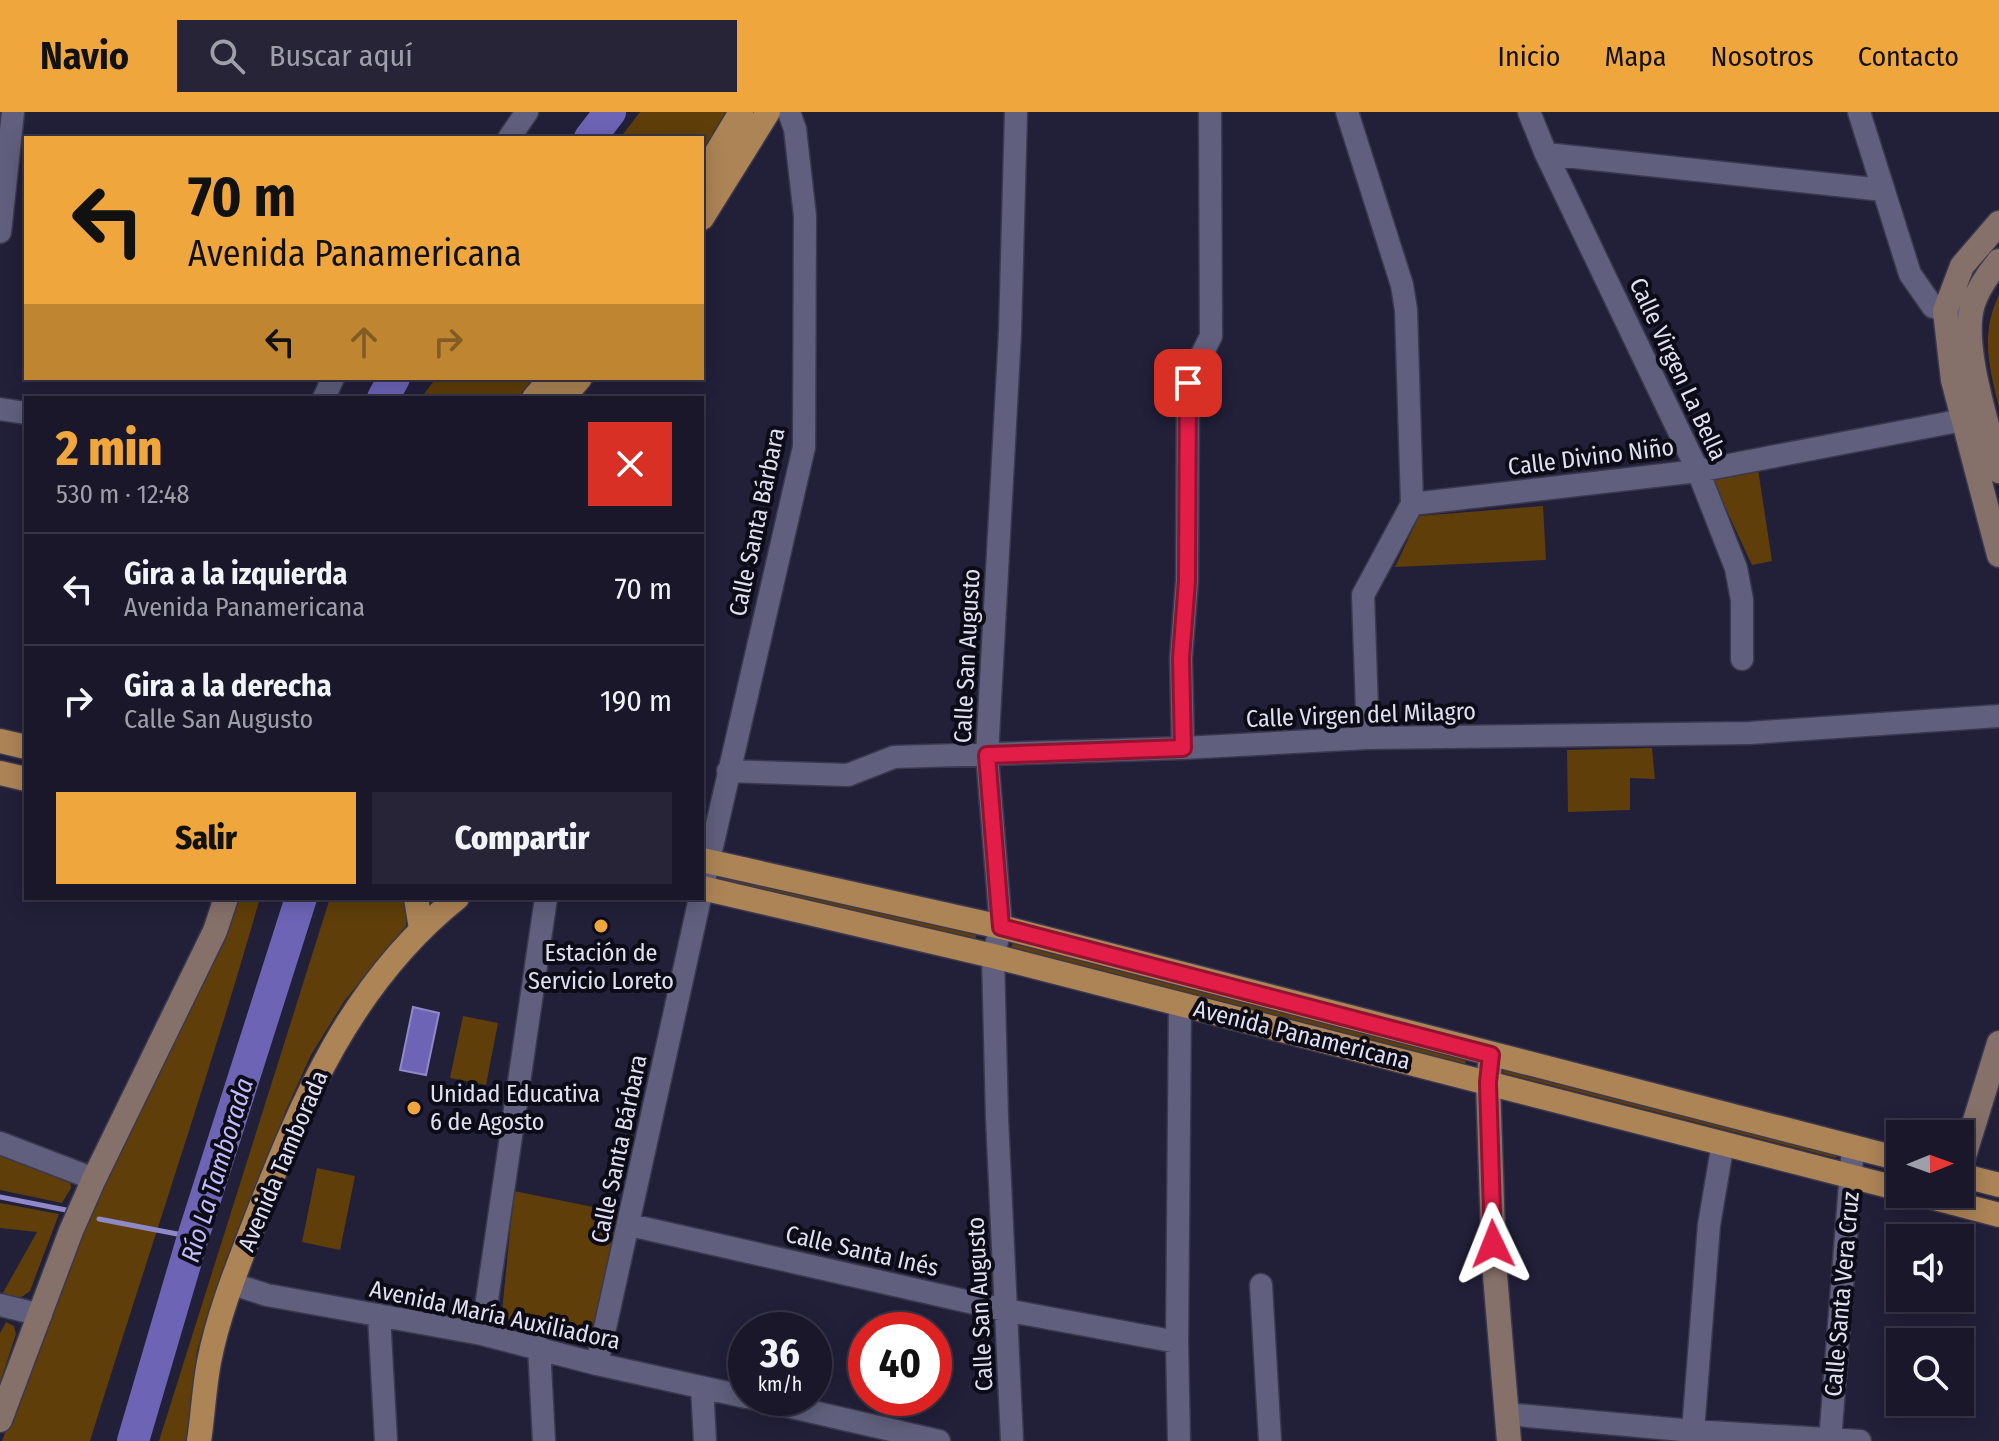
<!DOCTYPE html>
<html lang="es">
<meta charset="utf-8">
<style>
body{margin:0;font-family:"Fira Sans Condensed",sans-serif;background:#272437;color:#f1f3f6;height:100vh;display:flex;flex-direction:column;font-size:30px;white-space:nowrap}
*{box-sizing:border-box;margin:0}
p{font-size:26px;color:#9f9fa9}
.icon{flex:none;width:44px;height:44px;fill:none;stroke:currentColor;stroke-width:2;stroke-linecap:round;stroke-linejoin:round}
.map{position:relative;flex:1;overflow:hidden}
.details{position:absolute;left:24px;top:284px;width:680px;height:504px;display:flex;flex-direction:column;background:#1a172b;border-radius:0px;box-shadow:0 4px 20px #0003,0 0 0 2px #383647}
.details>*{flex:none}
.hud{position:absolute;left:24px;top:24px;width:680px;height:244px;border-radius:0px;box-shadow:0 4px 20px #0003,0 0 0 2px #383647;background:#efa73d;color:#111;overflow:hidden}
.needle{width:52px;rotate:89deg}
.fabs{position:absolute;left:1886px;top:1008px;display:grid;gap:16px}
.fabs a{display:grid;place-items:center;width:88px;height:88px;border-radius:0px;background:#1a172b;box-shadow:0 4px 20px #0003,0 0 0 2px #383647;font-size:40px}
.speed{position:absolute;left:728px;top:1200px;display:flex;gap:16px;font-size:40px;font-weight:700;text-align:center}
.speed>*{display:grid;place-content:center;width:104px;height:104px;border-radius:50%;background:#1a172b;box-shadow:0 4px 20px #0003,0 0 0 2px #383647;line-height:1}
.speed small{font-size:20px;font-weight:400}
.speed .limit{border:12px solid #d22;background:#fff;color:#111}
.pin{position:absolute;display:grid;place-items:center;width:68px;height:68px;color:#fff;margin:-34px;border-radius:16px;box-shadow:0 4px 12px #0006}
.me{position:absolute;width:88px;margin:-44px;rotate:358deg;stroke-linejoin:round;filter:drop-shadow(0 0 6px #0008)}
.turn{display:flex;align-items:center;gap:28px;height:168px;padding:0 32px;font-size:36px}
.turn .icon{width:104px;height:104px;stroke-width:2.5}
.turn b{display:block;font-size:56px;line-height:68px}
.lanes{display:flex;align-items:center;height:76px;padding:0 32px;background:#0003;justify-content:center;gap:40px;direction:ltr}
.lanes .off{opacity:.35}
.round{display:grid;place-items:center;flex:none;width:84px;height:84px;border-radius:0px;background:#272437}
.headline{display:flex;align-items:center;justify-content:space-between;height:136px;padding:0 32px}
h1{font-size:48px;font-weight:800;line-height:60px;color:#efa73d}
.action{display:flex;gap:16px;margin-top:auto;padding:16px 32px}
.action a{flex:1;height:92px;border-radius:0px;background:#efa73d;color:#111;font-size:32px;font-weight:800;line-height:92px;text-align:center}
.action a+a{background:#272437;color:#f1f3f6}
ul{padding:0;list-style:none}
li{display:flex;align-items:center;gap:24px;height:112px;padding:0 32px;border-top:2px solid #383647}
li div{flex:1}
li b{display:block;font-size:30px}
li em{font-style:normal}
header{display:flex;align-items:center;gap:48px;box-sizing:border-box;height:112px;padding:0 40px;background:#efa73d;color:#111}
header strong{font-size:38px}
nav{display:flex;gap:44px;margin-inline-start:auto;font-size:28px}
.search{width:560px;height:72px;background:#272437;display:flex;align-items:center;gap:20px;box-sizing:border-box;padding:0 28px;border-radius:0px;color:#9f9fa9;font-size:30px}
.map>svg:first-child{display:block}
.green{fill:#5f3e09}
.water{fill:#6d64b6;stroke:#9089c8;stroke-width:2}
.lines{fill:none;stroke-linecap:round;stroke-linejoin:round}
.stream{stroke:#9089c8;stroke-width:5}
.river{stroke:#6d64b6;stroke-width:32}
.street-casing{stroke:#3b384e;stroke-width:25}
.secondary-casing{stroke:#3b384e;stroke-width:27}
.primary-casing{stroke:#3b384e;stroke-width:27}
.street{stroke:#605f7d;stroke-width:22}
.secondary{stroke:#86716a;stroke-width:24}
.primary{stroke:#ac8456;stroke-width:24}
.route-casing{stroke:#92132f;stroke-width:20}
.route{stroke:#e11d48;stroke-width:14}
.poi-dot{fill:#efa73d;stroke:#0c0b16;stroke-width:3}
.labels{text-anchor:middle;stroke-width:8;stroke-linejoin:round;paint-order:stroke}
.street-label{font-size:24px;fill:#e0e0f2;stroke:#0c0b16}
.poi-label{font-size:24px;fill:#e0e0f2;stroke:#0c0b16}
.water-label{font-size:26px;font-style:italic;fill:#c0bcfe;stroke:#0c0b16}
</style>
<header>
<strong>Navio</strong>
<div class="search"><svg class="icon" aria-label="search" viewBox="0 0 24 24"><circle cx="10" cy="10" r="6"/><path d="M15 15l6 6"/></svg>Buscar aquí</div>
<nav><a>Inicio</a><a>Mapa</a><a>Nosotros</a><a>Contacto</a></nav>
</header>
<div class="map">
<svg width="1999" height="1329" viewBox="0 0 1999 1329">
<rect width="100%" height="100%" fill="#221f39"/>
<path class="green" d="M640,0H729L702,46V26H620Z
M1999,183V295C1989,255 1980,222 1999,183Z
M436,266H538L522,286H421Z
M1758,357L1772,449L1752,453L1712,367Z
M1543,394L1546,448L1395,455L1419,404Z
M1652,636L1655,667L1630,666V698L1568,700L1567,638Z
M721,762L977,821L975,828L720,769Z
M237,786H260C208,968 146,1148 90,1329H2L80,1122Z
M330,786H406V814L345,888L311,943L286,998L214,1183L197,1239L187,1329H159Z
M1013,829L1466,948L1464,955L1011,836Z
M463,904L498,911L486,973L450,966Z
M1504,955L1838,1041L1836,1046L1503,961Z
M0,1039L70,1069L71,1076L62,1091L0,1078Z
M317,1056L355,1064L340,1138L302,1130Z
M514,1079L623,1101L593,1223L587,1225L508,1207L502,1200Z
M0,1091L59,1102L30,1179L19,1187L0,1186L37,1120L0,1116Z
M6,1210L14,1214L16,1222L0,1271V1221Z"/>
<path class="water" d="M413,895L439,901L426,963L400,958Z"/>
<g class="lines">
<path class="stream" d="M0,1085L66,1098
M99,1107L193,1125"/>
<path class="river" d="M590,26L610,0
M383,286L394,266
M133,1329L193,1125L301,786"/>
<g class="street-casing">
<path id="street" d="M1347,0L1402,173L1406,198L1412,392L1363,483L1368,626
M1529,0L1546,42L1698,359L1736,456L1742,488V547
M1859,0L1910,162L1933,195L1971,203
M509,26L527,0
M1546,42L1883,78
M0,120L13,0
M324,286L333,266
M0,297L26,301
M1412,392L1698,359L1963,308
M1183,636L1181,546L1187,469L1188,271L1211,224L1210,0
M728,659L848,663L894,645L1183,636L1368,626L1749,621L1999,604
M702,778L804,335L805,104L795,17L789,0
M0,1031L94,1067
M630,1113L1005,1198L1177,1230
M233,1172L267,1183L482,1222L597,1252L746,1285
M1261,1173L1270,1329
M0,1193L41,1203
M379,1203L386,1329
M482,1222L546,786
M539,1235L544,1329
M597,1252L700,786
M702,1275L705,1329
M752,1286L939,1329
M1506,1302L1693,1319L1860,1329
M1693,1319L1709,1113L1723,1031
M1012,1329L997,1006L993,844L1001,815L987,643L1010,220L1016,0
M1179,1329L1177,1230L1180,893
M1830,1329L1853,1034"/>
</g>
<g class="secondary-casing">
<path id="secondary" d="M1999,111L1962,154L1945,199L1953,268L1999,443
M1999,149C1989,161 1978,177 1973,192C1960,233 1989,316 1999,359
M1491,943L1488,970L1494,1151L1509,1329
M1960,1057L1999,931
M0,1308L71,1119L94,1067L215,819L226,786"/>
</g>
<g class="primary-casing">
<path id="primary" d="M702,65L741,0
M702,106L768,0
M534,286L551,266
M563,286L580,266
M0,629L26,635
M0,661L26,667
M702,748L1001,815L1900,1047
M702,776L993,844L1900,1077
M416,786L421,817
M1960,1063L1999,1073
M1919,1082L1999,1103
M199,1329C203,1303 204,1276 209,1250C218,1203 237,1156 254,1112C302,988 351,871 457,786"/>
</g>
<use href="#street" class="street"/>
<use href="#secondary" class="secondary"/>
<use href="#primary" class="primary"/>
</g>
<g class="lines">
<g class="route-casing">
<path id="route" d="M1188,271L1187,469L1181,546L1183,636L987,643L1001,815L1491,943L1488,970L1493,1132"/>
</g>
<use href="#route" class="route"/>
</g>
<g class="poi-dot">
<circle cx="601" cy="814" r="8"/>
<circle cx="414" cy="996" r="8"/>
</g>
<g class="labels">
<g class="street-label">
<text transform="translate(1678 257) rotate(65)" y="8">Calle Virgen La Bella</text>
<text transform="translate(1591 345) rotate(-7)" y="8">Calle Divino Niño</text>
<text transform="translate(757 410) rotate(-78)" y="8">Calle Santa Bárbara</text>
<text transform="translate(967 544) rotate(-87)" y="8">Calle San Augusto</text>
<text transform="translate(1361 603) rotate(-2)" y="8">Calle Virgen del Milagro</text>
<text transform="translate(1302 923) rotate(14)" y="8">Avenida Panamericana</text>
<text transform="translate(619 1037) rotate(-78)" y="8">Calle Santa Bárbara</text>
<text transform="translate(283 1049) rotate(-67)" y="8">Avenida Tamborada</text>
<text transform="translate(862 1139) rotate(13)" y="8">Calle Santa Inés</text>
<text transform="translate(1842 1182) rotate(-85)" y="8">Calle Santa Vera Cruz</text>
<text transform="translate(980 1192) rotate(-93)" y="8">Calle San Augusto</text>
<text transform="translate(495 1203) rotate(12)" y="8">Avenida María Auxiliadora</text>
</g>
<g class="poi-label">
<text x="601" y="849">Estación de<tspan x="601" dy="28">Servicio Loreto</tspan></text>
<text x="430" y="990" text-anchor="start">Unidad Educativa<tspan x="430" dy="28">6 de Agosto</tspan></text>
</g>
<g class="water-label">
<text transform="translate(217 1058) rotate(-73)" y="9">Río La Tamborada</text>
</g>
</g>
</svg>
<div class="fabs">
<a><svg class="needle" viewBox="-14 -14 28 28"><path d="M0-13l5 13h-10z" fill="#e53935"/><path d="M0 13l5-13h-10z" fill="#9f9fa9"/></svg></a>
<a><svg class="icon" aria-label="sound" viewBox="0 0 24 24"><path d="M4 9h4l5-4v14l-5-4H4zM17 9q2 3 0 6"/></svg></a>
<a><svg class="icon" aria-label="search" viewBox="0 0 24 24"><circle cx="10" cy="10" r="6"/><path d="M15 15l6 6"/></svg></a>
</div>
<div class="speed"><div>36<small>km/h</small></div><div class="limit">40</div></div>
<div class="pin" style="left:1188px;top:271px;background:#d93025"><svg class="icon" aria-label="arrive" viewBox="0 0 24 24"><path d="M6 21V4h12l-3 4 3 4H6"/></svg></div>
<svg class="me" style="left:1493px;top:1132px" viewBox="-20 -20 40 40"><path d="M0-17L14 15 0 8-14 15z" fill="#e11d48" stroke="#fff" stroke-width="4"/></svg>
<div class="hud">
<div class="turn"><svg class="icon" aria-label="left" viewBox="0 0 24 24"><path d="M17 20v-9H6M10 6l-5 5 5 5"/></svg><div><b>70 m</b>Avenida Panamericana</div></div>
<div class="lanes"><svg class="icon" aria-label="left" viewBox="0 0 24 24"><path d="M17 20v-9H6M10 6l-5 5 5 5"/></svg><svg class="icon off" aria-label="ahead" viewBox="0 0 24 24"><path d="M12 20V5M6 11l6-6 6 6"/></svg><svg class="icon off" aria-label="right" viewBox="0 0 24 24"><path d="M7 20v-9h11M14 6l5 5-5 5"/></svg></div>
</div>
<section class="details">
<div class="headline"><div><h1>2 min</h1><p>530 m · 12:48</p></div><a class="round" style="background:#d93025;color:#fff"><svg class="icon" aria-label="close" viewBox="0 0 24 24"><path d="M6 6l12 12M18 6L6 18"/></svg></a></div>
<ul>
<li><svg class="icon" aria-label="left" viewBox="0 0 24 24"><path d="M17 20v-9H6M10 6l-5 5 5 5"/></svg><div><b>Gira a la izquierda</b><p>Avenida Panamericana</p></div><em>70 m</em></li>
<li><svg class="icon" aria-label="right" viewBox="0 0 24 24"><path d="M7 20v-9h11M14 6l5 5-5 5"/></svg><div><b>Gira a la derecha</b><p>Calle San Augusto</p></div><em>190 m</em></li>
</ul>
<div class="action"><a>Salir</a><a>Compartir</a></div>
</section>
</div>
